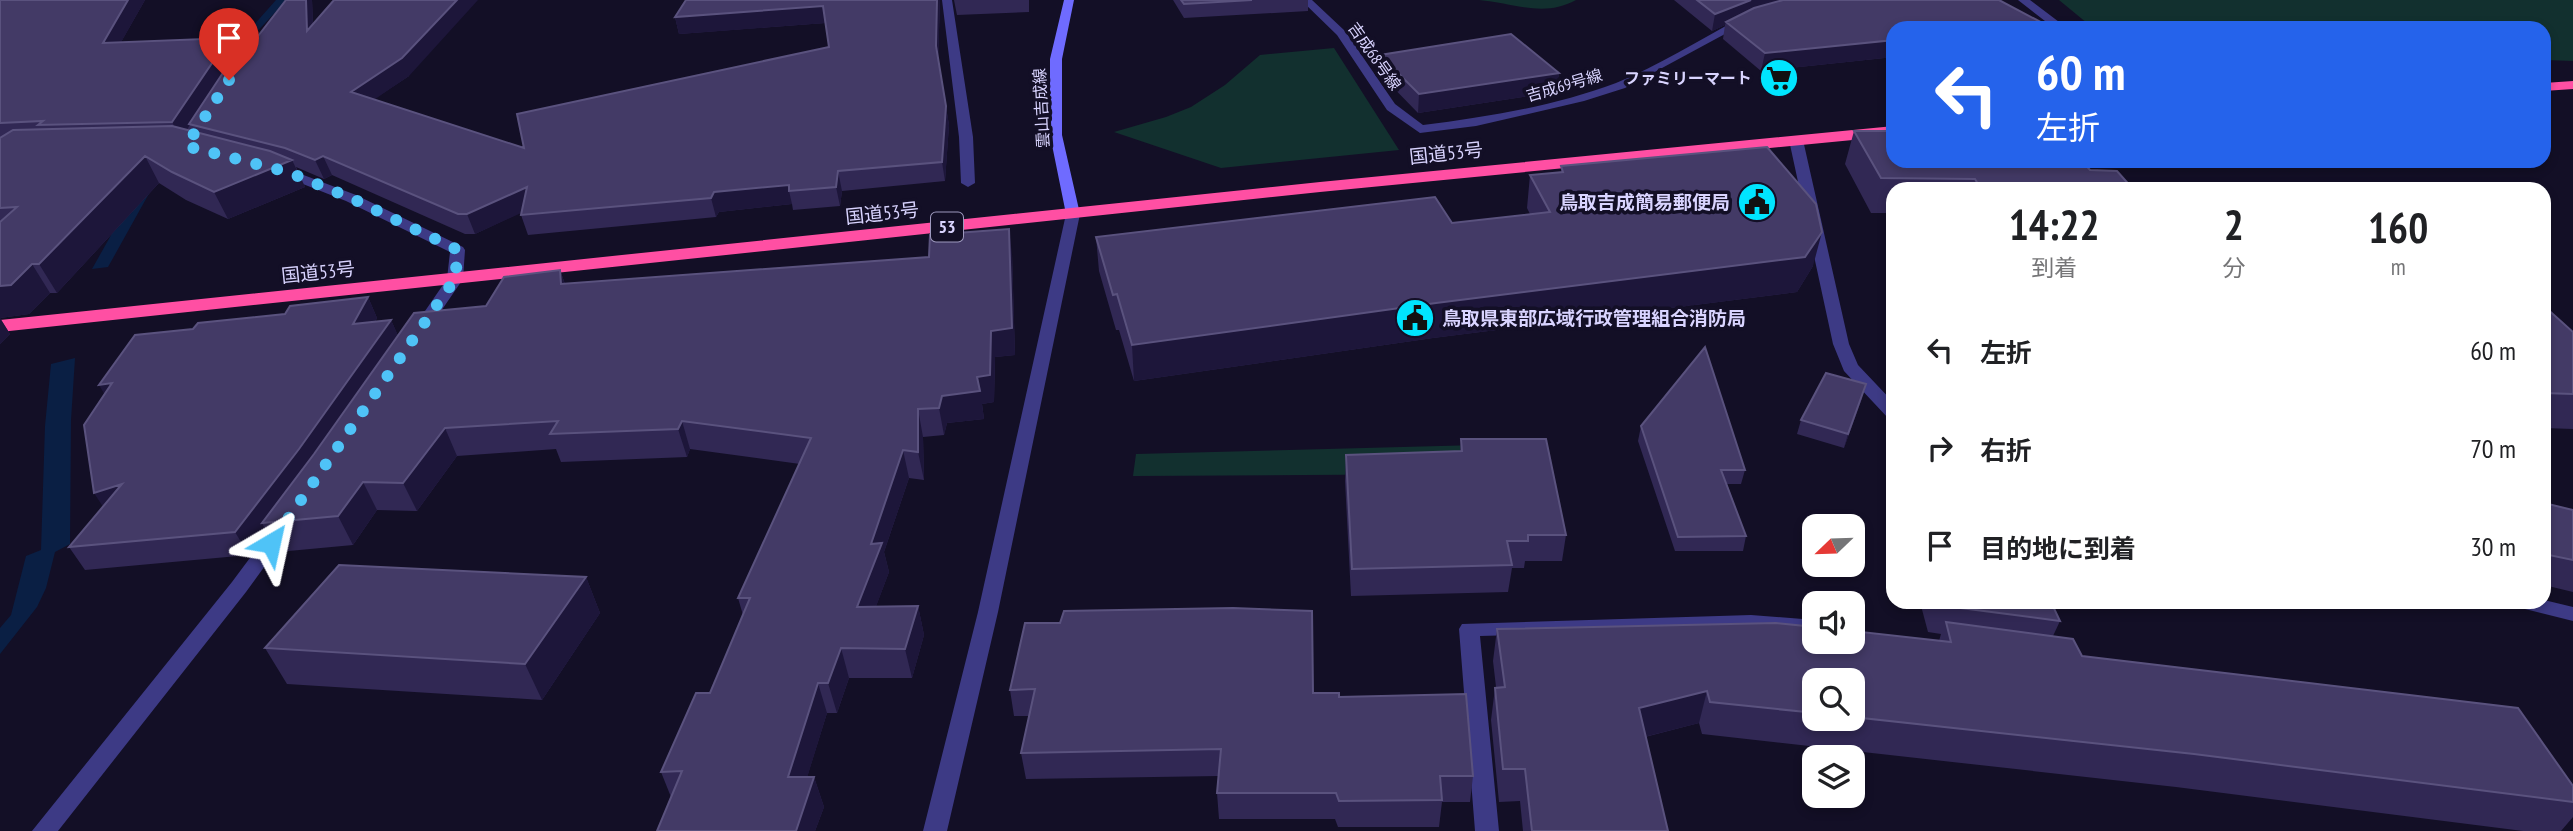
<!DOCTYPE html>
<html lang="ja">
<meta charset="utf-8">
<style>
body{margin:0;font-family:"PT Sans Narrow","Noto Sans JP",sans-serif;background:#f2f2f2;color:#202124;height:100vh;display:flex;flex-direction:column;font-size:26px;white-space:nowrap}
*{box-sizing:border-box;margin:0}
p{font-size:23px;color:#757577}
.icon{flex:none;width:38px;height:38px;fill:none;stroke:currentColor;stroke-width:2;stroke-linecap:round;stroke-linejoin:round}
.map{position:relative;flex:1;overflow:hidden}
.sheet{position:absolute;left:1886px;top:182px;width:665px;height:427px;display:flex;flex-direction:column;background:#fff;border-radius:21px;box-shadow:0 4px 10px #0003}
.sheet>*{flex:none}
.banner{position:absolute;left:1886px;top:21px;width:665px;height:147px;border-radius:21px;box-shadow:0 4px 10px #0003;background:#2563eb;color:#fff;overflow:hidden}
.needle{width:46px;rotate:247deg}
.tools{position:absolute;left:1802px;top:514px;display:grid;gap:14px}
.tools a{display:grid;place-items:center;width:63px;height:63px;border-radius:14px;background:#fff;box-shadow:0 4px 10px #0003;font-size:35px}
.pin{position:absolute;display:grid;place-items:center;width:60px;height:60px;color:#fff;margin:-72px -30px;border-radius:50% 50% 50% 0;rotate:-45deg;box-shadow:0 0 7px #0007}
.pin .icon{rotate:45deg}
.me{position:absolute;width:77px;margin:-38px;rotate:36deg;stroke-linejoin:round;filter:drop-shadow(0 0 5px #0008)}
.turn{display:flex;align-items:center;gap:24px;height:147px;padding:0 35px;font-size:32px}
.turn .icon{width:91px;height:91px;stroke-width:2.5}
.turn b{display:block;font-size:49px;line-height:60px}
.eta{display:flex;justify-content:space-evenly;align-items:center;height:119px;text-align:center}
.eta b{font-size:42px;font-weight:800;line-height:49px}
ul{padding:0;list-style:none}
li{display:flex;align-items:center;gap:21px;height:98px;padding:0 35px}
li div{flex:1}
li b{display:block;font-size:26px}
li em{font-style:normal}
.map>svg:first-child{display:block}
.green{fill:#12302f}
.water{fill:#0a1f44}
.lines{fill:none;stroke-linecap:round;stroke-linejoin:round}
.street{fill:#3d3a85;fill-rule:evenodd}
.secondary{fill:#6f6bff;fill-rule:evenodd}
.highway{fill:#ff4fa3;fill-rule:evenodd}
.wall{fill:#312854;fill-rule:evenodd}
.shaded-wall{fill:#1d163a}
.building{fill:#433a66;stroke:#5a527e;stroke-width:2}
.route{stroke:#4fc3f7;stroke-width:12;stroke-dasharray:0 21.6}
.labels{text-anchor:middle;stroke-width:7;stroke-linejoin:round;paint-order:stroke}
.far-street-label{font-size:16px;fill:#d9d4ff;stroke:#130f26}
.far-poi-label{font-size:16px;font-weight:bold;fill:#d9d4ff;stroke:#130f26;text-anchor:end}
.shield{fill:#130f26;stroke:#9e99be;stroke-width:2}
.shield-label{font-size:18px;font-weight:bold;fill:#d9d4ff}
.street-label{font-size:19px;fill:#d9d4ff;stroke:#130f26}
.poi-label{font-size:19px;font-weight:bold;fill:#d9d4ff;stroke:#130f26;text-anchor:end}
</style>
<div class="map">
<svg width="2573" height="831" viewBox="0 0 2573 831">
<rect width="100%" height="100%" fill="#130f26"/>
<path class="green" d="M1479,0H1576C1543,18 1515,3 1479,0Z
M2059,0H2573V61L2545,60L2544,28H2093Z
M1334,48L1399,150L1221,168L1114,132L1166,117L1191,107L1225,85L1260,55Z
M1516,444L1454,474L1133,476L1136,454Z"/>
<path class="water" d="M276,0H287C267,21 247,41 230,64C183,128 147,198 108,267L92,269L133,196L220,63Z
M75,358L71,420L70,544L55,552L46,588L37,607L0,654V628L11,615L26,556L41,550L45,426L51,364Z"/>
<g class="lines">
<path class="street" d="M942,0H952L973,137L975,183L968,187L961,183L959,137Z
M1301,0H1312L1345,31L1395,104L1423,125C1487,117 1555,106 1616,83C1658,66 1699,40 1739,19L1749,21L1625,88L1584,101L1476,126L1420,133L1387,110L1337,35Z
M2018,0H2030L2067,28H2054Z
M1796,136L1803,140L1849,344L1858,365L1894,403V419L1888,418L1844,371L1833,344L1789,140Z
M280,166L356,195L463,247L465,250L463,279L426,333L420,335L412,330L447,279L450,252L346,201L275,173L273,170Z
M1073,210L1080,214L998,612L947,831H923L978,612L1066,214Z
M286,517L293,519L296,523L246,592L58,831H32L232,582L279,519Z
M2544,600L2573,607V621L2517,607L2514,602H2544Z
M1751,615L1815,620V636L1751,629L1480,636L1499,831H1475L1459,629L1462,624Z"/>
<path class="secondary" d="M1064,0H1074L1062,59V135L1080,214L1073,218L1066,214L1050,135V59Z"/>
<path class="highway" d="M2573,81V89L2544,91V83Z
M1894,126V136L1320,192L0,332V320L1320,182Z"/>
</g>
<path class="wall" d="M0,0H145L121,42L236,53L258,36L286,0H312L313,24L409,76L374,99L524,148L829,47L825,23L679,34L675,17L940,0L938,61L949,125L945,181L842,191L840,206L793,210L792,204L719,212L716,217L528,235L521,215L522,212L475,234H465L332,175L324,179L296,167L305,187L228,219L186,200L159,183L57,293H50L29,314L0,318L10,334L0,344Z
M954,0H1029V12L957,15Z
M1173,0H1308V11L1184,18Z
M1674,0H1999L1894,28V57L1761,71L1723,39L1725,25L1712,31Z
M1380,55L1559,73L1556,92L1418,113L1379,73Z
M1854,131L2090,170L2133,189H1894V213H1871L1845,164Z
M1561,166L1813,266L1797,292L1433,338L1134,381L1119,330H1116L1099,271L1096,237L1452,223L1530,214L1527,208L1530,175L1561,173Z
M1012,254L1015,355L995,357L994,402L982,404L984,419L947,423L944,435L923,437L924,480L909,478L884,552L889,572L876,606H918L924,635L912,678H849L837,713H827L807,777H814L824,807L815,831H657L671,797L661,772L710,693L743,615L738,598L800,464L690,449L687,457L561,462L556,449L457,456L417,511L377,510L353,545L278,552L266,531L249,555L85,570L69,547L103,507L193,329L285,314L368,297L377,318L375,322L391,320L398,336L486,306L560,270L565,284Z
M2544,306L2573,332V429L2544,428Z
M1862,398L1844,448L1797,434L1801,420Z
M1641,426L1745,470L1741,484H1727L1746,536L1743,551H1675L1638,441Z
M1461,439L1566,535L1562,561H1525L1524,568H1512L1508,592L1351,596L1345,481L1346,455L1460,451Z
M2544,503L2573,510V592L2544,585Z
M586,577L600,613L542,700L287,684L265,648Z
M1920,602H2051L2060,621L2053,636L2082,656L2573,786V817L2561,831H2523L2176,787L1702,734L1699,723L1645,737L1668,831H1523L1520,801L1499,802L1491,720L1495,688L1496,687L1493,661L1497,629L1939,641L1941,634L1928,632ZM1815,681H1853V719H1815Z
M1010,690L1313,693L1339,697L1473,776L1470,802H1442L1439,827H1338L1335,819H1219L1217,793L1219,776L1026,779L1021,753L1029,716H1014Z"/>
<path class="shaded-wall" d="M128,0H145L111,60L103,43Z
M306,0H312L314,48L307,31Z
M457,0H478L409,76L359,110L351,92Z
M937,0H940L938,63L936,46Z
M1751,0H1800L1726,22L1725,25L1712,31L1715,14Z
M823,6L826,23L679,34L675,17Z
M229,38L237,54L189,124L190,125L181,139L172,122Z
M1894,40V57L1761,71L1765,53Z
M1559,73L1556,92L1418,113L1419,94Z
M946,106L949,125L945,181L942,162Z
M145,156L159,183L57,293L39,264Z
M323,156L332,175L324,179L315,160Z
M292,160L305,187L228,219L214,192Z
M838,171L842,191L840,206L836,187Z
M789,185V191L792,204L719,212L716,217L711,198L714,192Z
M527,187L534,207L475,234L467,214Z
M1009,229L1012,254L1015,355L995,357L994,402L982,404L984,419L947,423L944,435L939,408L942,396L977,377Z
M1822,232L1813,266L1797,292L1433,338L1134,381L1132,345Z
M32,264L50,293L29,314L0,318L10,334L0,344V286Z
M560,270L569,296L561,284Z
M368,297L377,318L363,345L353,324Z
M391,320L401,342L262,523L266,531L249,555L235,532Z
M112,383V407L99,385Z
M1866,384L1862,398L1844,448L1848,434Z
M918,409L923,437L924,480L918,452Z
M682,421L690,449L687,457L678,429Z
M445,428L457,456L417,511L403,483Z
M903,450L909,478L884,552L889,572L865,636L857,607L871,544Z
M363,482L377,510L353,545L338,516Z
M122,484L109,516L94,493Z
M586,577L600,613L542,700L525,664Z
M918,606L924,635L912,678L905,649Z
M841,648L849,678L837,713L828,683Z
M818,683L827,713L798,807L788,777Z
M1707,691L1699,723L1632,740L1639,708Z
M814,777L824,807L815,831H796Z"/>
<path class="building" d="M0,0H128L103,43L229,38L172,122L38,125L43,121L0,123Z
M286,0H306L307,31L334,0H457L402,58L351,92L524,148L517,114L829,47L823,6L675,17L686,0H937L936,46L946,106L942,162L838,171L836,187L789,191V185L714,192L711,198L521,215L527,187L467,214H458L323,156L315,160L285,148L189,124L242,44L249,36H258Z
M1181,0H1252L1184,4Z
M1697,0H1751L1715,14Z
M1783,0H1999L2050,27L2042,28H1894V40L1765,53L1726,22L1754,8Z
M1511,34L1559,73L1419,94L1380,55Z
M172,126L270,151L292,160L214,192L172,172L145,156L39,264H32L11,285L0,286V222L17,207L0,208V138L13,130Z
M1854,131H1894V161H2082L2090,170L2117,171L2133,189H1981L1975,179L1881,178Z
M1767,147L1816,204L1822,232L1805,257L1436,303L1132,345L1117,294L1113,295L1096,237L1435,197L1452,223L1550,212L1530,175L1563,172L1561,166Z
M1009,229L1012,328L991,331L990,375L977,377L980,391L942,396L939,408L918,409V452L903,450L871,544L882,543L857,607L918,606L905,649L841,648L828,683H818L788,777H814L796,831H657L682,771L661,772L696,693H710L750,598H738L811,438L682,421L678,429L550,434L558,421L445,428L403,483L363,482L338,516L262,523L314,454L414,313L486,306L504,277L560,270L561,284L929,257L930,235Z
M368,297L353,324L391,320L299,449L235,532L69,547L122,484L94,493L84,425L112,383L99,385L135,335L193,329L198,323L285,314L290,306Z
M2544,306L2573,332V394L2544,393Z
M1705,347L1745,470H1721L1746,536L1678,537L1641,426Z
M1826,373L1866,384L1848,434L1801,420Z
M1461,439H1546L1566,535H1528V541H1507L1512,565L1352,569L1346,455L1462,451Z
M2544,503L2573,510V560L2544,554Z
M339,565L586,577L525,664L265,648Z
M1938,602H2051L2060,621L1938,605Z
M1233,608L1312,611L1313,693H1339V697L1466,694L1473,776H1440L1442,800L1339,801L1336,793H1217L1221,749L1021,753L1035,689L1010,690L1025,623H1060L1064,611Z
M1946,622L2073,639L2082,656L2518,708L2573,786V802L2194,754L1853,717V681H1815V713L1710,702L1707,691L1639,708L1668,831H1532L1525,769H1503L1495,688L1505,687L1497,629L1776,623L1815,627V642H1853V631L1951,642Z"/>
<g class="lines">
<path class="route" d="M229,80L186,146L288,172L351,198L458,250L455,279L271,543"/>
</g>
<defs>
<g id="supermarket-disc" transform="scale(2.0125)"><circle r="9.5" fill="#00e5ff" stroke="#130f26"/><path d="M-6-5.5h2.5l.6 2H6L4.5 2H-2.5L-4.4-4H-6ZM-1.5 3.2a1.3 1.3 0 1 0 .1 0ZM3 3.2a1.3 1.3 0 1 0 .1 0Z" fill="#111"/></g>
<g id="civic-disc" transform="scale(2.0125)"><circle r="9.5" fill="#00e5ff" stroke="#130f26"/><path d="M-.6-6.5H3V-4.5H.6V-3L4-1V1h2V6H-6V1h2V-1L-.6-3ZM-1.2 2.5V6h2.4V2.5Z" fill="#111"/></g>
</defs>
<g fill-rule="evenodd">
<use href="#supermarket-disc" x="1779" y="78"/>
<use href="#civic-disc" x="1757" y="202"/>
<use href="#civic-disc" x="1415" y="318"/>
</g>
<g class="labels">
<g class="far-street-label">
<text transform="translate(1375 56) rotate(55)" y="6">吉成68号線</text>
<text transform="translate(1564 85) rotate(-16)" y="6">吉成69号線</text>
<text transform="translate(1041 108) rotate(-93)" y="6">雲山吉成線</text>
</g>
<g class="far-poi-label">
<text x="1752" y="84">ファミリーマート</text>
</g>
<rect class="shield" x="931" y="212.5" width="32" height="29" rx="5"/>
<g class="shield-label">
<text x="947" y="233">53</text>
</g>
<g class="street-label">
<text transform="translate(1446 153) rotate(-6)" y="7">国道53号</text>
<text transform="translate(882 213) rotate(-6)" y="7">国道53号</text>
<text transform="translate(318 272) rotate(-6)" y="7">国道53号</text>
</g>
<g class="poi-label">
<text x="1730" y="209">鳥取吉成簡易郵便局</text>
<text x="1442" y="325" text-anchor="start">鳥取県東部広域行政管理組合消防局</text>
</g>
</g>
</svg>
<div class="tools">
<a><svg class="needle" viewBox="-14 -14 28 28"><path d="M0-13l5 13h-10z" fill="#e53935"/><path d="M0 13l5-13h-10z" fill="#757577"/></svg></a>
<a><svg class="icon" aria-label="sound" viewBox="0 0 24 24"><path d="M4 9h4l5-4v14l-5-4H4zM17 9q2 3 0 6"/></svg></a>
<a><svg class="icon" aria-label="search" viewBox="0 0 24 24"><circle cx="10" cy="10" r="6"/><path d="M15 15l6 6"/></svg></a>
<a><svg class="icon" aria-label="layers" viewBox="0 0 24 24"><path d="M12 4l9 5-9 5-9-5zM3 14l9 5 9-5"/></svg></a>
</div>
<div class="pin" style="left:229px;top:80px;background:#d93025"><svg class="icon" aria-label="arrive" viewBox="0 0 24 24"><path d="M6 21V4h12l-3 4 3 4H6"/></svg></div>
<svg class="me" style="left:271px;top:543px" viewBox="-20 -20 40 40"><path d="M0-17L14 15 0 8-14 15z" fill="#4fc3f7" stroke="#fff" stroke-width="4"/></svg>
<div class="banner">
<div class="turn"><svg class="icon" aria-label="left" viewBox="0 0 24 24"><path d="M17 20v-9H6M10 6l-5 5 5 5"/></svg><div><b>60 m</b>左折</div></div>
</div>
<section class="sheet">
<div class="eta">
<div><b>14:22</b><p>到着</p></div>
<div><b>2</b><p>分</p></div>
<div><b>160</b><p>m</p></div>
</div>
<ul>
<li><svg class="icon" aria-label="left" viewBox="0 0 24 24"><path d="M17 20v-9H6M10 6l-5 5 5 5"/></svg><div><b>左折</b></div><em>60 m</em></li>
<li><svg class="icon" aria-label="right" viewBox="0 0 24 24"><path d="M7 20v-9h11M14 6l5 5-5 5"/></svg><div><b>右折</b></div><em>70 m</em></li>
<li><svg class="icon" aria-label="arrive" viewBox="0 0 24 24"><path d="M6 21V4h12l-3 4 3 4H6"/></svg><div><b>目的地に到着</b></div><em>30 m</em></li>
</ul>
</section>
</div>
